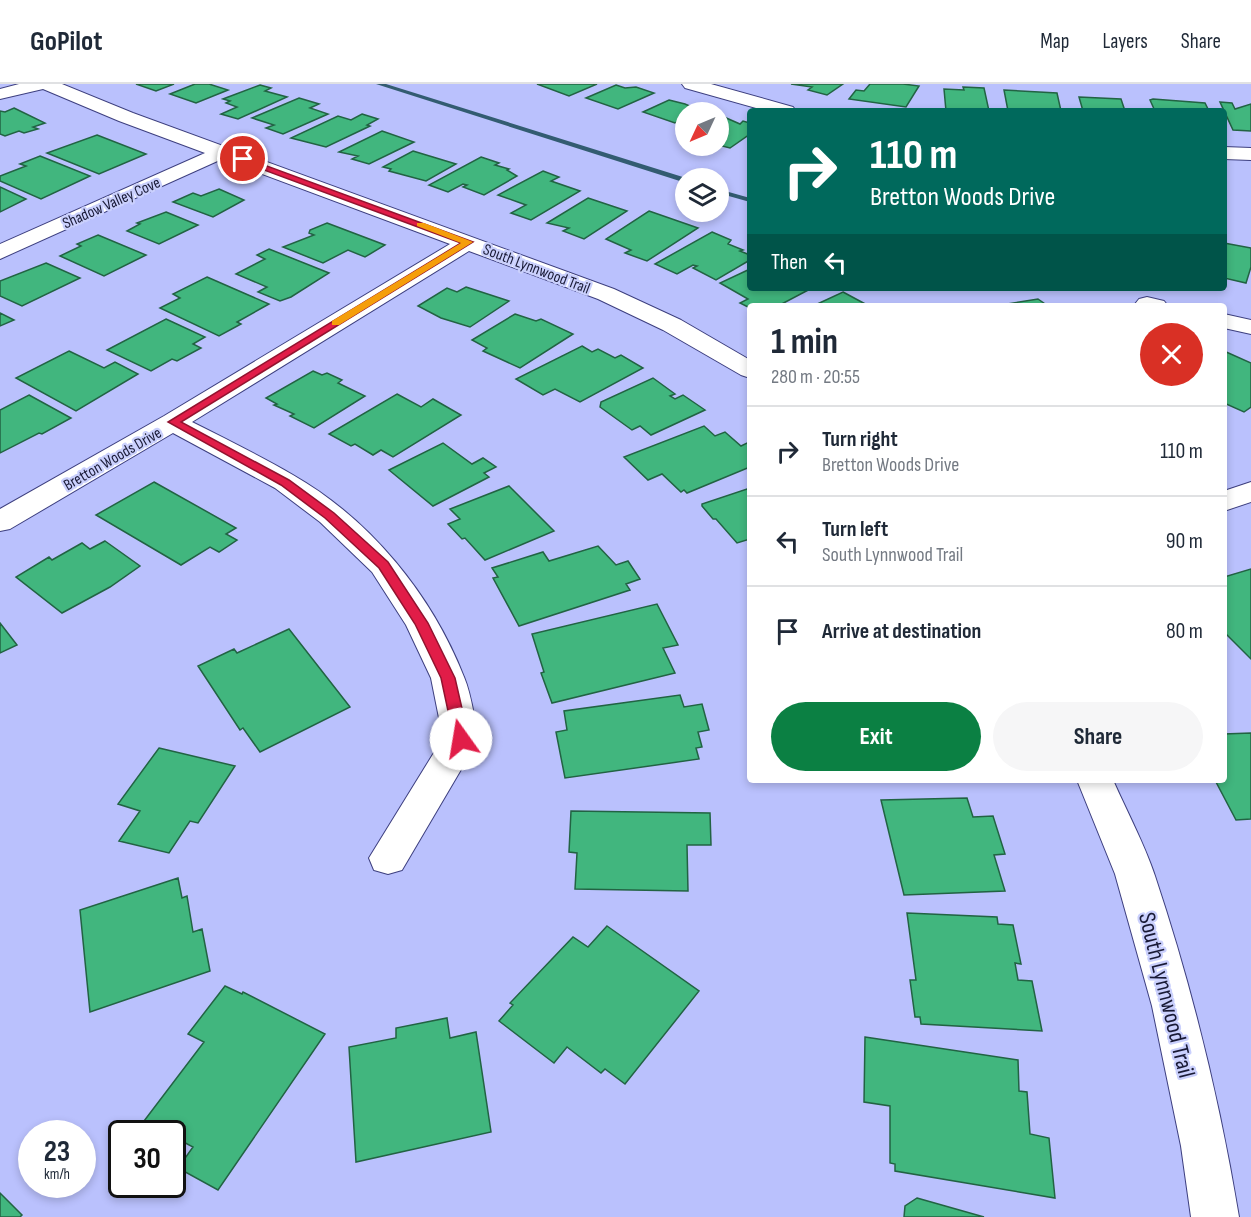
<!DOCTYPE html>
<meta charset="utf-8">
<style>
body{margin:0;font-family:"Sofia Sans Condensed",sans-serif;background:#f6f6f7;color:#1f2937;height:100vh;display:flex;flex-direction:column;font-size:22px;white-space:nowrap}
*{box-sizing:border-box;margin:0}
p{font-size:20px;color:#747a83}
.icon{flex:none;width:33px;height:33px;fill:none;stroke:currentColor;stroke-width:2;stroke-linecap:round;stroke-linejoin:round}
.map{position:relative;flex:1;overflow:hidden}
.panel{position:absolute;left:747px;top:219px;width:480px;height:480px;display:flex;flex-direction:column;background:#fff;border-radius:6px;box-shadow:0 3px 9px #0003}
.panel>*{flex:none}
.hud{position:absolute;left:747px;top:24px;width:480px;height:183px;border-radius:6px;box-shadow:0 3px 9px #0003;background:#00695c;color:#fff;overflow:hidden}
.needle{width:39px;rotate:226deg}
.tools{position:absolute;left:675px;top:18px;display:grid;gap:12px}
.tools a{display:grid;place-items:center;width:54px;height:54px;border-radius:50%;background:#fff;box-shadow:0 3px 9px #0003;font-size:30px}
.speed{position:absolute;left:18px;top:1036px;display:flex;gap:12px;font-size:30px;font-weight:700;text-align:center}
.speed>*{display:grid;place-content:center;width:78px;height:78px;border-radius:50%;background:#fff;box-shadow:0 3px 9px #0003;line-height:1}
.speed small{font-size:15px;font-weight:400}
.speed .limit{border:3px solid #111;border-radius:9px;background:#fff;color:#111}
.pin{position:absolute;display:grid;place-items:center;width:51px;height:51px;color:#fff;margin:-26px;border:3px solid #fff;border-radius:50%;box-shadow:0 2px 6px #0007}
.me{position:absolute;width:66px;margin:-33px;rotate:347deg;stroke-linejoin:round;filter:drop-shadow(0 0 4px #0008)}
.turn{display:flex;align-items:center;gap:21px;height:126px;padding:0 24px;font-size:27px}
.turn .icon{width:78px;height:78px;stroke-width:2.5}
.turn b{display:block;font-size:42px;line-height:51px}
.then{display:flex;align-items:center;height:57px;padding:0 24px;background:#0003;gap:12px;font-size:22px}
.round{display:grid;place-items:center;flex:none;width:63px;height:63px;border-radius:32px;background:#f6f6f7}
.overview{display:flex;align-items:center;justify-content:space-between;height:102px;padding:0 24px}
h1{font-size:36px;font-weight:700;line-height:45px}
.button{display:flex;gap:12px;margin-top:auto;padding:12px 24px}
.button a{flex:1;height:69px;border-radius:36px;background:#0b8043;color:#fff;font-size:24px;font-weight:700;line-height:69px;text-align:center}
.button a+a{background:#f6f6f7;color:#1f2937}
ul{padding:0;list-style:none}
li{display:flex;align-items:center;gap:18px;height:90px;padding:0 24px;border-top:2px solid #e0e1e3}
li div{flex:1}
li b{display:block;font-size:22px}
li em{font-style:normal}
header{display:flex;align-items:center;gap:36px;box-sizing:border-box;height:84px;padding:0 30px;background:#fff;border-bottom:2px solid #e0e1e3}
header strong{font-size:28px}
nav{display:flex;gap:33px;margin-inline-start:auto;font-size:21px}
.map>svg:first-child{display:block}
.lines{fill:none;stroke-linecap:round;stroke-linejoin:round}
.stream{fill:#335c71;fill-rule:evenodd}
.building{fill:#41b67e;stroke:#226343;stroke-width:1.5}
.minor-casing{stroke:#3d3f7f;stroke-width:2}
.minor{fill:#fff;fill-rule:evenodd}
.route{fill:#e11d48;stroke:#92132f;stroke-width:1.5}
.slow{fill:#f59e0b}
.labels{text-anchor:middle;stroke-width:4.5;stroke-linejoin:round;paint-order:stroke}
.far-street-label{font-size:16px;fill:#191a36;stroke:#cad0fd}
.near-street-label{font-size:24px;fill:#191a36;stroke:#cad0fd}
</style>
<header>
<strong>GoPilot</strong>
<nav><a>Map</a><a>Layers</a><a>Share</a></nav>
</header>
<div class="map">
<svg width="1251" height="1133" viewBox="0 0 1251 1133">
<rect width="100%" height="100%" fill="#bac1fd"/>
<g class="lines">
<path class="stream" d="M376,0H386L686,94V99Z
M718,105L750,114V118L718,109Z"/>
</g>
<path class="building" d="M136,0H174L156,7Z
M195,0H209L228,6L196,19L170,10Z
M537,0H597L569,12Z
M791,0H843L827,11L808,6L812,3Z
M870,0H903L919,2L906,23L849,15L856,6L864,7Z
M260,1L271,4L265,7L287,13L238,35L221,30L237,23L226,19L230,17L223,15Z
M616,1L625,4L636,3L654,9L618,25L586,14Z
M963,3L984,4L989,27H946L944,5L964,6Z
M1004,6L1057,9L1061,27H1008Z
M1079,13L1121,15L1125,27H1083Z
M299,14L319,20L310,24L328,30L283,50L266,44L274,41L252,34Z
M1153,15L1205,19L1209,27H1155L1150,16Z
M669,16L685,20L701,27L686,28V34L675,39L643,28Z
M1220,18L1232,19L1235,25L1251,20V47L1233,46Z
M14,24L45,39L33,43L38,45L24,49L19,47L5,52L0,50V27L5,28Z
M362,30L378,35L367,41L370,42L326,63L291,54L338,32L351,36Z
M724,33L740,40L743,37L750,39V50L730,64L718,61V37Z
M382,47L414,58L369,80L352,75L358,72L339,68Z
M97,51L146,70L99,90L47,69Z
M413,67L456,80L426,97L389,87L391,85L383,83Z
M40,72L90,92L41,115L0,97V92L26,82L20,80Z
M481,73L499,79L495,81L509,85L507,86L517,92L484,111L463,103L467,101L463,100L448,108L429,101Z
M543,87L559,93L551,97L580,107L531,136L511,129L526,121L498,111Z
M0,103L26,115L0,128Z
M219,105L244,116L213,133L173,118L193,109L201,112Z
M588,114L627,127L584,155L563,147L569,144L547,139Z
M649,127L698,144L647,177L625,169L631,166L606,155Z
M166,128L198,141L159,160L127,147L140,140L137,139Z
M327,139L385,161L365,173L348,166L323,179L283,163L314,151L309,149L310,146Z
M712,148L731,156L728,160L743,166L740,167L750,171V176L716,196L693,184L697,182L693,181L677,190L655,180Z
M98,151L146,171L104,192L60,172L81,162L77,160Z
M1224,159L1251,164V183L1246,199L1224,194Z
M269,165L329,189L291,213L280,217L258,208L267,203L236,190L265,175L257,171Z
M46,179L80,194L22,222L0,212V197Z
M750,185V204H812L778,222H750V224L740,219L748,215L720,199Z
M207,193L269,220L237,238L241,240L219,252L160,224L180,214L173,210Z
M466,203L509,217L470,243L441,234L418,222L447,204L457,208Z
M843,208L869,222H813Z
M1038,215L1048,222H995Z
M0,229L14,236L0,242Z
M515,230L536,237L541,235L573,250L520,284L483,267L487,264L472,256Z
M166,235L205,253L193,260L201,264L177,277L172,275L151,287L107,266Z
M582,262L592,268L598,265L615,274L621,271L643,284L580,318L555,305L543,311L516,295Z
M69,267L104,284L115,278L138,290L76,327L16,294Z
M1224,267L1251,279V323L1244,328L1224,319Z
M313,287L322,291L327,289L342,296L338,299L365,312L314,344L290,332L294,330L274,321L277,320L266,314Z
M653,294L675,310L670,312L675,315L683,311L705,326L651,351L640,342L632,346L600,323L601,318Z
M397,310L421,323L433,315L461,331L393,373L381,366L373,371L355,360L351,362L329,350Z
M29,311L71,334L42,350L39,349L0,369V326Z
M704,342L715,352L725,348L741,362L747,359L750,361V383L687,409L684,406L681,408L662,390L648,396L624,373Z
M443,359L472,380L483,374L496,383L484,389L489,393L433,422L389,386Z
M154,398L236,444L226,450L237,456L219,468L210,463L181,481L96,431Z
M509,402L554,447L485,476L465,454L462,455L448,440L460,435L450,425Z
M750,404V455L737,459L716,435H713L702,422V420Z
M105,457L140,482L110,503L62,529L16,493L49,473L52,476L82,459L90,465Z
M598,462L616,481L628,477L640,495L626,500L630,506L519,542L493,494L498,493L492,484L543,468L549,477Z
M1251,485V575L1224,548V493Z
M657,520L678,561L663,564L675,589L552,619L541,589L544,588L532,550Z
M0,539L17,561L0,569Z
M289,545L350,623L260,668L243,644L240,646L198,582L234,565L237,569Z
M680,611L684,623L702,620L709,646L698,648L702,663L696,664L699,675L565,694L556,648L567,646L564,627Z
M1251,649V735L1236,736L1216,698L1224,696V650Z
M159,664L235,682L198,739L190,737L169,769L119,757L140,727L118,720Z
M967,714L973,733L993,732L1005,770L994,771L1005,807L904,811L881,716Z
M571,727L710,729L711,761H687L688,807L575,805L577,769L569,768Z
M178,794L182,814L187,812L193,848L202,845L210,887L90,928L80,826Z
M907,829L997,833L998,840L1013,841L1021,880L1015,879L1018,896L1032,897L1042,947L921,940L920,933H915L910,896H916Z
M607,842L699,907L625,1000L605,985L601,989L567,963L554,979L499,937L513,921L510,919L573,853L588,863Z
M225,902L242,910L243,908L325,950L218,1106L178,1084L193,1063L144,1037L204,958L188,950Z
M447,934L450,954L476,948L491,1048L356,1078L349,963L396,954V944Z
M865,953L1018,976L1019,1007L1027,1008L1030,1050L1049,1054L1055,1114L895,1087V1080L890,1079V1022L864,1018Z
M0,1109L22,1131L20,1133H0Z
M917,1114L984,1133H904L905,1122Z"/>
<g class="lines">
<g class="minor-casing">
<path id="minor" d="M19,0H62L133,29L614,205L681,236L750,276V294L741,291L663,246L598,215L469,167L192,338C226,355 260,372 293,391C370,435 432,511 464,593C472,612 474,635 479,655L402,786L388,790L374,786L369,774L443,654L431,594L406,541L372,488L320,438L275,404L173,349L10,445L0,447V425L164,332L450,160L222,75L0,175V160L205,69L119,37L43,5L0,15V5Z
M682,0H711L793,23L796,27H767L685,4Z
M1224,63L1251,64V76L1224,75Z
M1147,213L1164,217L1168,222H1137L1135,220L1139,215Z
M1224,230L1251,236V250L1224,244Z
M1251,398V418L1224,427V407Z
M1077,696H1113C1127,728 1144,759 1155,792C1192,903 1220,1018 1239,1133H1191L1181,1062L1152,922L1115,790Z"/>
</g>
<use href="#minor" class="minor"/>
</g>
<path class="route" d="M240,74H245L473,158L181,338L289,396L334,429L388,478L428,539L455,594L469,655L467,659H456L454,655L441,594L415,540L379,484L325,434L281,401L168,338L461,159L240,77Z"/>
<path class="slow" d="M417,139H424L473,158L339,241H332V237L461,159L417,142Z"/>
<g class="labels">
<g class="far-street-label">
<text transform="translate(111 118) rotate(-24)" y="6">Shadow Valley Cove</text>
<text transform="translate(537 184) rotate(21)" y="6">South Lynnwood Trail</text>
<text transform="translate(112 374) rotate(-30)" y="6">Bretton Woods Drive</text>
</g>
<g class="near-street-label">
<text transform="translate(1167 911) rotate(76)" y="8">South Lynnwood Trail</text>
</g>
</g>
</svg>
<div class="tools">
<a><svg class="needle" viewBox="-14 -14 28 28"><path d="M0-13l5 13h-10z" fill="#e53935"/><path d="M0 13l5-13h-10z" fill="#747a83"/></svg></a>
<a><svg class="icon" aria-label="layers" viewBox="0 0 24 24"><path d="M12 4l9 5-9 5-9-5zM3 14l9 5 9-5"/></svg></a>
</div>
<div class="speed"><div>23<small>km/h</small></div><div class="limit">30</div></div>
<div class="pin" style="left:243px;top:75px;background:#d93025"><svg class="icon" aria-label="arrive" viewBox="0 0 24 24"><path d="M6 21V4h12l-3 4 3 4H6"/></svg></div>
<svg class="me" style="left:461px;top:655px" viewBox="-20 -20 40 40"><circle r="19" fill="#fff"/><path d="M0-13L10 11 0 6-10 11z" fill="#e11d48"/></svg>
<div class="hud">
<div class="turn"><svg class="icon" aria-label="right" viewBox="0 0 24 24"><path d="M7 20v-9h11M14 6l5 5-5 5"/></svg><div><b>110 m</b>Bretton Woods Drive</div></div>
<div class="then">Then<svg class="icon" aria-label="left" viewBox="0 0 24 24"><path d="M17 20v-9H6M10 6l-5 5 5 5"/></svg></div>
</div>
<section class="panel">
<div class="overview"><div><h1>1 min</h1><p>280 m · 20:55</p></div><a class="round" style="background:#d93025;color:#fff"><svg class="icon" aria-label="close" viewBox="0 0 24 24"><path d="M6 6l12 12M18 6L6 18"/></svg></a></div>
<ul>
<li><svg class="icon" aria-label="right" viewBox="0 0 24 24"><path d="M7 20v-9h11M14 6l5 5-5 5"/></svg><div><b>Turn right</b><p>Bretton Woods Drive</p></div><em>110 m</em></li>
<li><svg class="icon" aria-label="left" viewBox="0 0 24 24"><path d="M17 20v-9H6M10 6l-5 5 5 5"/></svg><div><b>Turn left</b><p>South Lynnwood Trail</p></div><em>90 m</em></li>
<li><svg class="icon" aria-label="arrive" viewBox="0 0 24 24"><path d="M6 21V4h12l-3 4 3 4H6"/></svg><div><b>Arrive at destination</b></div><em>80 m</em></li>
</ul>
<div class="button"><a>Exit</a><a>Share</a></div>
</section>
</div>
